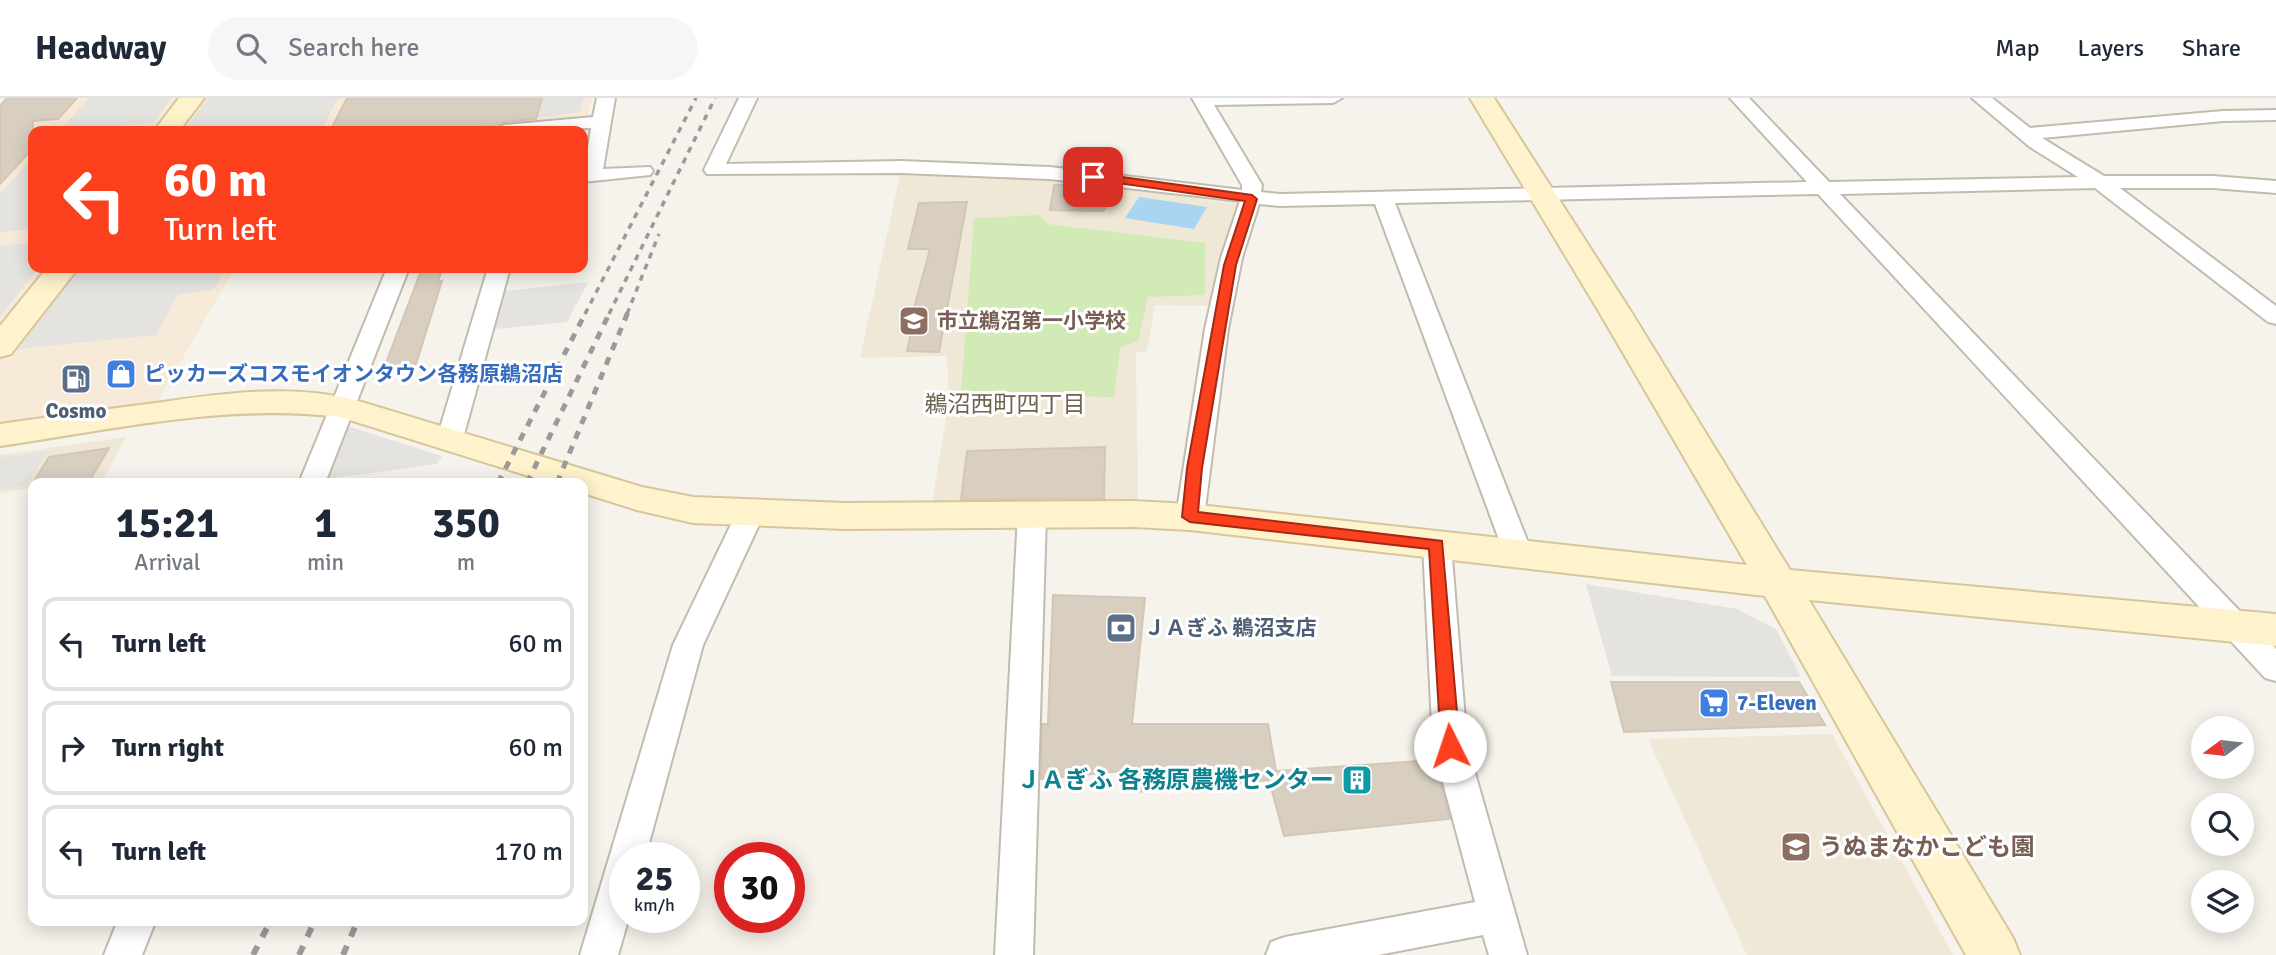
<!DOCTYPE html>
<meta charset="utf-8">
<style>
body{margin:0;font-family:Signika,"Noto Sans JP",sans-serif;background:#f6f6f7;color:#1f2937;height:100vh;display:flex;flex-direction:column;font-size:26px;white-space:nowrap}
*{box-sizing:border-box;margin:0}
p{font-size:23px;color:#747a83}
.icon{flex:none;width:38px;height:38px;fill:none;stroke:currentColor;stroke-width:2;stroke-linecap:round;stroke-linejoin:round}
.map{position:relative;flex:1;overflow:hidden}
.details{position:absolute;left:28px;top:380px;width:560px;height:448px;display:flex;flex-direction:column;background:#fff;border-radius:14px;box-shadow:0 4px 18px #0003}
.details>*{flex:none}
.top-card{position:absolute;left:28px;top:28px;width:560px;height:147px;border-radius:14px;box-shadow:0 4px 18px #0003;background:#fc3f1d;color:#fff;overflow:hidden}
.needle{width:46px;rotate:255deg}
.buttons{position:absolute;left:2191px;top:618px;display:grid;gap:14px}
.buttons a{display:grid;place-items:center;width:63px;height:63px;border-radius:50%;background:#fff;box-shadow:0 4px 18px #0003;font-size:35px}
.speed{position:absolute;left:609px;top:744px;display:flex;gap:14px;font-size:35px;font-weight:700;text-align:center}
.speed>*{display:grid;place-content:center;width:91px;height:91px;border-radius:50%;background:#fff;box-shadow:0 4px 18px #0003;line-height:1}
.speed small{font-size:18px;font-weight:400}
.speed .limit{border:10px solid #d22;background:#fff;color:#111}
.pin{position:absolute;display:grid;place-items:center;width:60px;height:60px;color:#fff;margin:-30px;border-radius:14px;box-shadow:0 4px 10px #0006}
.me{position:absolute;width:77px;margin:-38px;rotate:356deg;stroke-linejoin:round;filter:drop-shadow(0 0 5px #0008)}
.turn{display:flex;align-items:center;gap:24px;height:147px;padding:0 21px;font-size:32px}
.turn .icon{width:91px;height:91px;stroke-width:2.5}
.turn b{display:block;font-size:49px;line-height:60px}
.eta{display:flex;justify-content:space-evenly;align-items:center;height:119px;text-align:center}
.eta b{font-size:42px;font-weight:700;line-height:49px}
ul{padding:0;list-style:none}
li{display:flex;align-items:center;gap:21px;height:94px;margin:0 14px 10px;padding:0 7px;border:4px solid #e0e1e3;border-radius:14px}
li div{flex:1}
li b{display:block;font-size:26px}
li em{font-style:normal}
header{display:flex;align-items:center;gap:42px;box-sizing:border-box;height:98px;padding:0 35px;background:#fff;border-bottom:2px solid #e0e1e3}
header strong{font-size:33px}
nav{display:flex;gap:38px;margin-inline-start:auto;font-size:24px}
.search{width:490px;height:63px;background:#f6f6f7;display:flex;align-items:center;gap:18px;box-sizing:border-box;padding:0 24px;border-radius:38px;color:#747a83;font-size:26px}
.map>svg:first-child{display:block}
.commercial{fill:#f7ead8}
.education{fill:#efe8d6}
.green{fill:#d2eab5}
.parking{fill:#e5e3e0}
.water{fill:#a9d4f2}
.building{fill:#d8cfc1;stroke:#d3c7b4;stroke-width:2}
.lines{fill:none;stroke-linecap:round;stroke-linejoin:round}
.street-casing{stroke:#c2bbae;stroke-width:4}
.secondary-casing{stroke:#d6c79b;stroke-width:4}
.street{fill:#fff;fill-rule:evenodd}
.secondary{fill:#fff3cd;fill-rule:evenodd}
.rail-far2{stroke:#9a9a9a;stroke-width:3.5;stroke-dasharray:6 6;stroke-linecap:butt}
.rail-far1{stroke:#9a9a9a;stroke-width:5;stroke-dasharray:8 8;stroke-linecap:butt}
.rail{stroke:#9a9a9a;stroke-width:6;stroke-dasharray:10 10;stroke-linecap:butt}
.route{fill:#fc3f1d;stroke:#a42913;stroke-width:2}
.labels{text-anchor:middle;stroke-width:6;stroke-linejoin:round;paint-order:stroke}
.education-label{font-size:21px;font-weight:bold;fill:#785e54;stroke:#fff;text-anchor:start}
.shop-label{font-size:21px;font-weight:bold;fill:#366cbe;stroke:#fff;text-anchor:start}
.service-label{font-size:21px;font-weight:bold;fill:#4e5e75;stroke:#fff}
.neighbourhood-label{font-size:23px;fill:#6e6250;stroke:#fff}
.near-culture-label{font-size:24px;font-weight:bold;fill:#0d838f;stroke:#fff;text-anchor:end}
.near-education-label{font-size:24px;font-weight:bold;fill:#785e54;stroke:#fff;text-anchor:start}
</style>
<header>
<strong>Headway</strong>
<div class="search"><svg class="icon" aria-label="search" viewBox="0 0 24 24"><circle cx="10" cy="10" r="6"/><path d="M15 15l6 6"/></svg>Search here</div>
<nav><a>Map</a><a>Layers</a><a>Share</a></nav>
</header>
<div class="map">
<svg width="2276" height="857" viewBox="0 0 2276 857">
<rect width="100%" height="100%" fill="#f6f3ec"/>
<path class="commercial" d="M7,0H592L588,17L461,33H33V170H235L156,306L0,330V7Z"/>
<path class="education" d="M900,77L1069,83L1244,107L1212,208L1155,207L1147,253L1136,255L1138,408L930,417L949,303L947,258L860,260Z
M126,339L104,380L70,385H33V390L0,395V357Z
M1832,636L1953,857H1747L1648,641Z"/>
<path class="green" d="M1039,117L1047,126L1205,145V197L1148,199L1138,243L1120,250L1114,299L961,296L974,120Z"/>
<path class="parking" d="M89,0H171L154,25L59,33Z
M208,0H338L321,33H183Z
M543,0H584L580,14L537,20Z
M33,60V131L0,134V96Z
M33,144V170H38L0,219V148Z
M80,170H226L213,192L178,197L156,237L18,251Z
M588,184L567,224L484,232L495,194Z
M347,328L442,358L437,366L326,381Z
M48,353L27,387L0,391V360Z
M1586,486L1737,511L1776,531L1801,579L1612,578Z"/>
<path class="water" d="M1139,99L1207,109L1194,131L1125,120Z"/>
<path class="building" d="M7,0H77L58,21L33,23V50L0,86V8Z
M347,0H542L536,21L504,24L499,27L442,33H330Z
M1054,87H1082L1081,90L1116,95L1103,113L1050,112Z
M967,104L939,254L907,253L914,221H911L930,151H908L919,105Z
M442,171L438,184L442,183L416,266L384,270L421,173Z
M1105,349L1104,401L961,402L967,353Z
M109,350L90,382L33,385L49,359Z
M1053,497L1145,500L1132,626H1268L1276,673L1434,662L1450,721L1284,738L1269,682L1137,694L1133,672L1041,681L1042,626H1048Z
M1611,584H1799L1825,627L1624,634Z"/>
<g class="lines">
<g class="street-casing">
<path id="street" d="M597,0H615L603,71L650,69L653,73L650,77L583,84L591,30L495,33L504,27L593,19Z
M739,0H757L726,66L901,63L1050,69L1242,92V87L1192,0H1342L1333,5L1214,7L1262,87L1261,94L1280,96L1807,84L1730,0H1749L1829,84L2078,79L2030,49L1972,0H1992L2030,30L2223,13L2276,12V22L2223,23L2042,40L2104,78H2213L2276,83V95L2213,90H2120L2276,208V226L2268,224L2095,90L1840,96L2276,551V583L2265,580L1818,96L1395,105L1532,455L1528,462L1518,465L1508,462L1504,455L1375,106L1280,108L1259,106L1242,160L1228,231L1204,419L1200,426L1190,428L1180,426L1176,419L1205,231L1221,160L1240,103L1050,81L901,75L707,76L704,72Z
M387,170H409L325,385H299Z
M488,170H510L463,340L459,346L450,348L441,346L437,340Z
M750,407L760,409L764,416L703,547L645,760H625V819H629L618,857H580L673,547L736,416L740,409Z
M1032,407L1042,409L1046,416L1033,857H995L1018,416L1022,409Z
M1437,437L1447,440L1451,447L1467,647L1527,857H1489L1483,837L1378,857H1266L1271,844L1285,839L1475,804L1433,647L1423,447L1427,440Z
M118,822H156L142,857H104Z"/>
</g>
<g class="secondary-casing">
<path id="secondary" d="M179,0H204L179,33H154Z
M1470,0H1494L1630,212L1790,472L2276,516V548L1809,502L2013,840L2020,857H1966L1765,498L1190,432L1134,429L845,431L693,425L637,412L583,395V385H551L340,319C227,305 111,332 0,348V326C49,319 99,312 148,306C215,296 289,285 355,302L642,389L693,399L845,405L1134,403L1190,406L1747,467L1598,212Z
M47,170H78L11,256L0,259V228Z"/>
</g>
<use href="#street" class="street"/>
<use href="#secondary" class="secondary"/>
<path class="rail-far2" d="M585,216L696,0
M609,216L715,0
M627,216L659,136"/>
<path class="rail-far1" d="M498,385L586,214
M527,385L610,214
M557,385L628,214"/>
<path class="rail" d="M253,857L271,822
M299,857L315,822
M343,857L358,822"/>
</g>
<path class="route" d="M1093,75L1252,97L1257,101L1236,167L1202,370L1198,414L1442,443L1460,648L1457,653L1450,655L1443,653L1441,648L1429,451L1190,424L1182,419L1187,370L1224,167L1245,103L1089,81V76Z"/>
<defs>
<g id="school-square" transform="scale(1.575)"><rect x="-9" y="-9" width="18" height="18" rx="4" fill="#8d6e63" stroke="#fff"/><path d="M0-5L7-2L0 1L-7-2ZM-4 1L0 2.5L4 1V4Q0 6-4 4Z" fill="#fff"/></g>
<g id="shop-square" transform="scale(1.575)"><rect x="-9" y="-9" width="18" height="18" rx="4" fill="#3f7fe0" stroke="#fff"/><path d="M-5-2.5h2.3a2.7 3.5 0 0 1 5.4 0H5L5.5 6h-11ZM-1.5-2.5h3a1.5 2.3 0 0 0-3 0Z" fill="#fff"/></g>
<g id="fuel-square" transform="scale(1.575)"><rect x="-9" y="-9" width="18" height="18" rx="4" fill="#5c6f8a" stroke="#fff"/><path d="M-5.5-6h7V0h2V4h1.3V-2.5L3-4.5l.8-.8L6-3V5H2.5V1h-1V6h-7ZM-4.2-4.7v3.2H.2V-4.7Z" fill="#fff"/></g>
<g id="bank-square" transform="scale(1.575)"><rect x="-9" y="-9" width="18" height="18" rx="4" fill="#5c6f8a" stroke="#fff"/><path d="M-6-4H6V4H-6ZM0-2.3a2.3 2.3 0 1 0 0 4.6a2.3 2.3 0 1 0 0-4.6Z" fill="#fff"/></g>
<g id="supermarket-square" transform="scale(1.575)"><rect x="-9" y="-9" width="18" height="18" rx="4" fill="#3f7fe0" stroke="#fff"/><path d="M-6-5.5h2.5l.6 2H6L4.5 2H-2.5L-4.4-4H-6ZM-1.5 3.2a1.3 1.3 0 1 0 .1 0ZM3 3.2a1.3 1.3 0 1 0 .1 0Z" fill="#fff"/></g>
<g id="building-square" transform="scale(1.575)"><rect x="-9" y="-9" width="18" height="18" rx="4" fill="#0f9aa8" stroke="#fff"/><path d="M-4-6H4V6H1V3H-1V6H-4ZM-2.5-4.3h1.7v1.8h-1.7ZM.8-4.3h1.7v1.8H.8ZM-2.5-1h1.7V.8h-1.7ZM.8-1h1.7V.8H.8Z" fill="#fff"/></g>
</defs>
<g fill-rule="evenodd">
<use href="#school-square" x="914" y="223"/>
<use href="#shop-square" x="121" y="276"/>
<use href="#fuel-square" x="76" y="281"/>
<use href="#bank-square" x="1121" y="530"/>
<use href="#supermarket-square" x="1714" y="605"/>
<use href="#building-square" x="1357" y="682"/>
<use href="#school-square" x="1796" y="749"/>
</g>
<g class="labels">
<g class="education-label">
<text x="937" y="230">市立鵜沼第一小学校</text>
</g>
<g class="shop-label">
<text x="144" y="283">ピッカーズコスモイオンタウン各務原鵜沼店</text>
<text x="1737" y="612">7-Eleven</text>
</g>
<g class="service-label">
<text x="76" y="320">Cosmo</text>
<text x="1144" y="537" text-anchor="start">ＪＡぎふ 鵜沼支店</text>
</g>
<g class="neighbourhood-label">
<text x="1005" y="314">鵜沼西町四丁目</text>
</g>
<g class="near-culture-label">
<text x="1334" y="690">ＪＡぎふ 各務原農機センター</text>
</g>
<g class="near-education-label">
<text x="1819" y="757">うぬまなかこども園</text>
</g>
</g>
</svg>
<div class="buttons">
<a><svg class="needle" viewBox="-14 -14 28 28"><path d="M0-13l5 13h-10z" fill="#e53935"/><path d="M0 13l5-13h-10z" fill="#747a83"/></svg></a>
<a><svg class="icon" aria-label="search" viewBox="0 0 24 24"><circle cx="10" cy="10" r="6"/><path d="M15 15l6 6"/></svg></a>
<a><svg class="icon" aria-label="layers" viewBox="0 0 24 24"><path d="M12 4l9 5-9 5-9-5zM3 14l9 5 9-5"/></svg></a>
</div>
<div class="speed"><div>25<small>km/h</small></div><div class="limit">30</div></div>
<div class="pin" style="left:1093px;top:79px;background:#d93025"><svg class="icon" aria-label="arrive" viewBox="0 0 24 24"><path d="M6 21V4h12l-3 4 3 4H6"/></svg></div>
<svg class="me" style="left:1450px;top:648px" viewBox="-20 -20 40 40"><circle r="19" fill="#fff"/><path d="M0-13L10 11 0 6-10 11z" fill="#fc3f1d"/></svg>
<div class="top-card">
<div class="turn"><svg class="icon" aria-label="left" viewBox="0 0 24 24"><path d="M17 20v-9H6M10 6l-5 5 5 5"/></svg><div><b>60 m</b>Turn left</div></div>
</div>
<section class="details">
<div class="eta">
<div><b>15:21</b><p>Arrival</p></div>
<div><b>1</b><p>min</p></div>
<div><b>350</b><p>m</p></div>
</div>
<ul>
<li><svg class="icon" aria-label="left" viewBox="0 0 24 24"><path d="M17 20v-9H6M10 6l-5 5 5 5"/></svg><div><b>Turn left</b></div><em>60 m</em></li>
<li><svg class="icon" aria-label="right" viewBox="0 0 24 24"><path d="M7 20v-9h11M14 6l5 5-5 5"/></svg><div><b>Turn right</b></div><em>60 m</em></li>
<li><svg class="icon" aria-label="left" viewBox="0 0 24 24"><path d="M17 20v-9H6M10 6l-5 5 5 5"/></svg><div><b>Turn left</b></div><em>170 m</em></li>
</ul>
</section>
</div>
